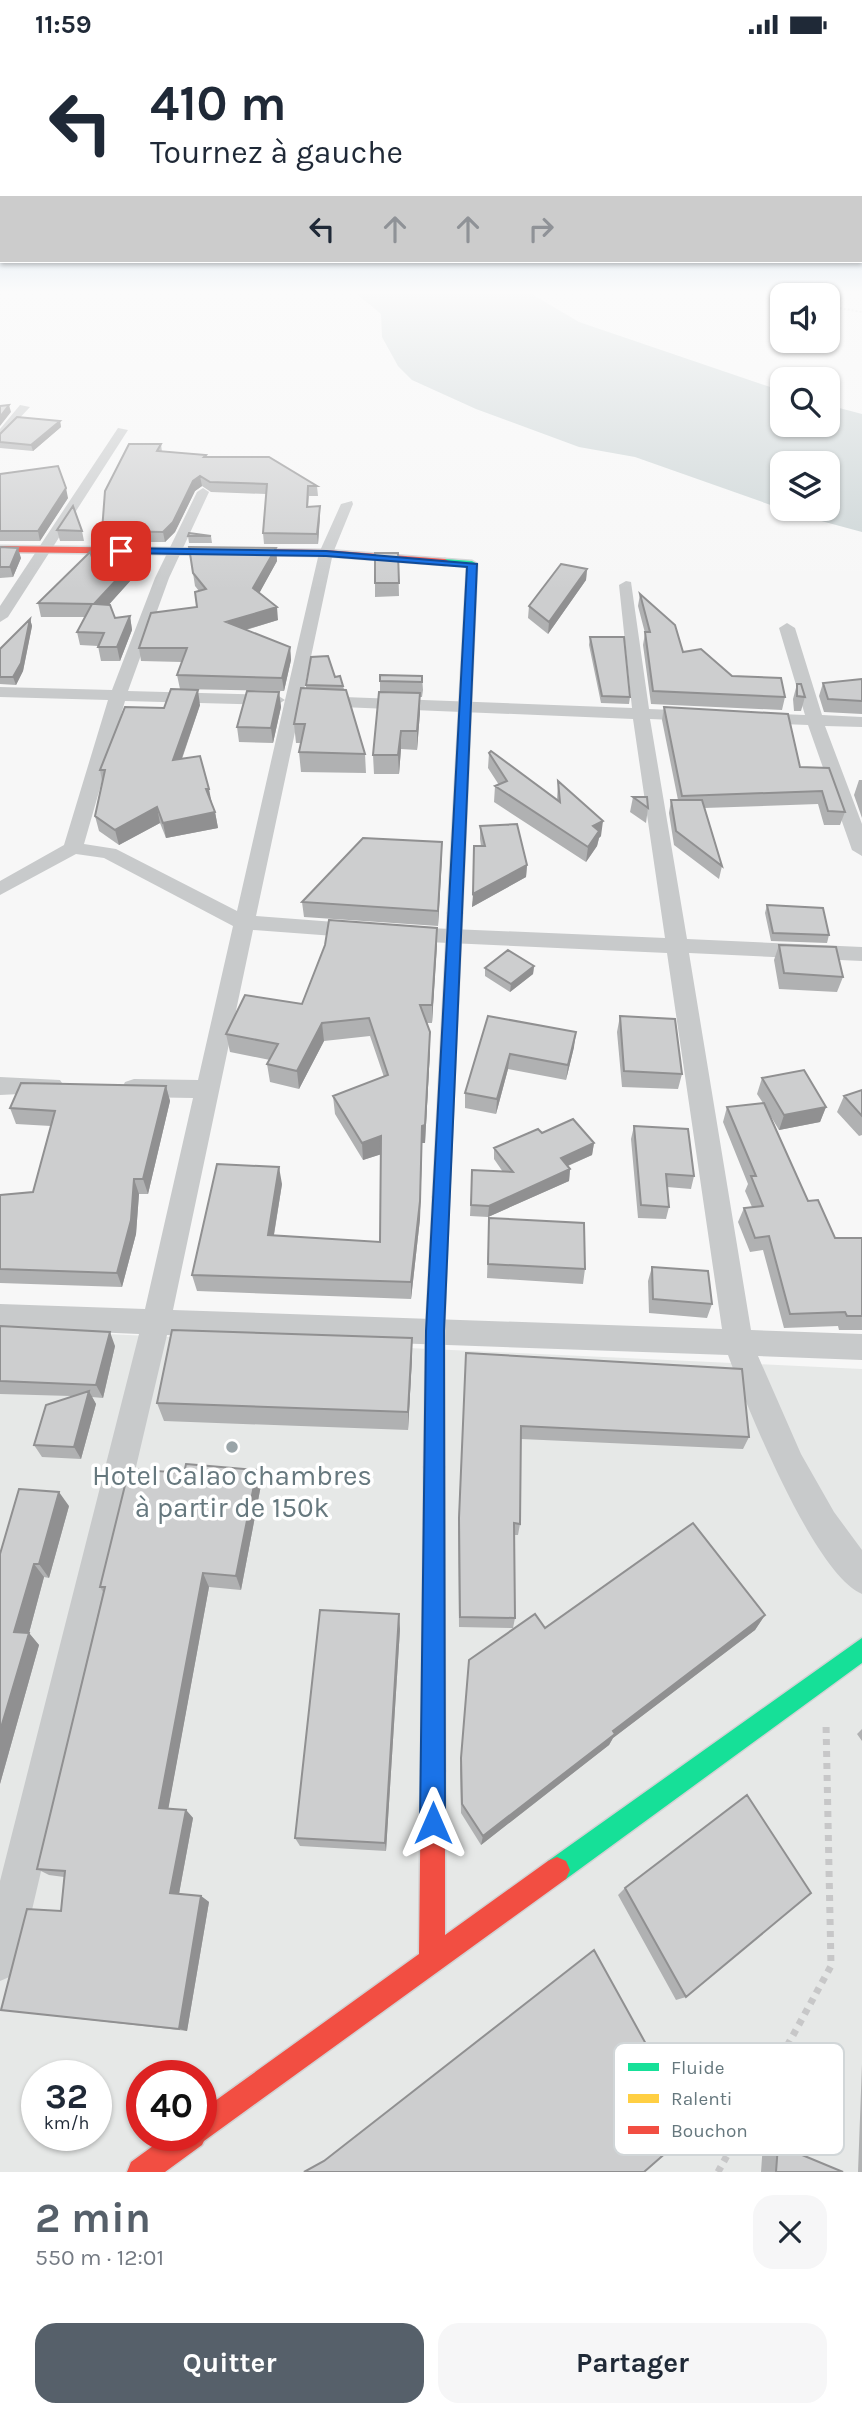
<!DOCTYPE html>
<html lang="fr">
<meta charset="utf-8">
<style>
body{margin:0;font-family:Karla,sans-serif;background:#f6f6f7;color:#1f2937;height:100vh;display:flex;flex-direction:column;font-size:26px;white-space:nowrap}
*{box-sizing:border-box;margin:0}
p{font-size:23px;color:#747a83}
.icon{flex:none;width:38px;height:38px;fill:none;stroke:currentColor;stroke-width:2;stroke-linecap:round;stroke-linejoin:round}
.map{position:relative;height:2123px;overflow:hidden}
.drawer{display:flex;flex-direction:column;background:#fff;flex:1}
.drawer>*{flex:none}
.banner{position:absolute;left:0px;top:0px;width:863px;height:214px;box-shadow:0 2px 5px #0004;background:#fff;color:#1f2937;overflow:hidden}
.fabs{position:absolute;left:770px;top:234px;display:grid;gap:14px}
.fabs a{display:grid;place-items:center;width:70px;height:70px;border-radius:14px;background:#fff;box-shadow:0 2px 5px #0004;font-size:35px}
.speed{position:absolute;left:21px;top:2011px;display:flex;gap:14px;font-size:35px;font-weight:700;text-align:center}
.speed>*{display:grid;place-content:center;width:91px;height:91px;border-radius:50%;background:#fff;box-shadow:0 2px 5px #0004;line-height:1}
.speed small{font-size:18px;font-weight:400}
.speed .limit{border:10px solid #d22;background:#fff;color:#111}
.pin{position:absolute;display:grid;place-items:center;width:60px;height:60px;color:#fff;margin:-30px;border-radius:14px;box-shadow:0 4px 10px #0006}
.me{position:absolute;width:77px;margin:-38px;rotate:0deg;stroke-linejoin:round;filter:drop-shadow(0 0 5px #0008)}
.turn{display:flex;align-items:center;gap:24px;height:147px;padding:0 35px;font-size:32px}
.turn .icon{width:91px;height:91px;stroke-width:2.5}
.turn b{display:block;font-size:49px;line-height:60px}
.lanes{display:flex;align-items:center;height:66px;padding:0 35px;background:#0003;justify-content:center;gap:35px;direction:ltr}
.lanes .off{opacity:.35}
.round{display:grid;place-items:center;flex:none;width:74px;height:74px;border-radius:21px;background:#f6f6f7}
.head{display:flex;align-items:center;justify-content:space-between;height:119px;padding:0 35px}
h1{font-size:42px;font-weight:700;line-height:52px;color:#56606a}
.cta{display:flex;gap:14px;margin-top:auto;padding:14px 35px}
.cta a{flex:1;height:80px;border-radius:21px;background:#56606a;color:#fff;font-size:28px;font-weight:700;line-height:80px;text-align:center}
.cta a+a{background:#f6f6f7;color:#1f2937}
.status{display:flex;justify-content:space-between;align-items:center;height:49px;padding:0 35px;background:#fff;direction:ltr}
.status svg{height:19px;fill:currentColor}
.map>svg:first-child{display:block}
.built{fill:#e6e8e7;fill-rule:evenodd}
.water{fill:#cad3d4;fill-rule:evenodd}
.lines{fill:none;stroke-linecap:round;stroke-linejoin:round}
.fast-casing{stroke:#d2d3d4;stroke-width:3}
.slow-casing{stroke:#d2d3d4;stroke-width:3}
.jam-casing{stroke:#d2d3d4;stroke-width:3}
.path-far1{stroke:#c7c7c8;stroke-width:2;stroke-dasharray:2 2;stroke-linecap:butt}
.path{stroke:#c7c7c8;stroke-width:7;stroke-dasharray:6 6;stroke-linecap:butt}
.street{fill:#c8cacb;fill-rule:evenodd}
.fast{fill:#16e098;fill-rule:evenodd}
.slow{fill:#ffcf43;fill-rule:evenodd}
.jam{fill:#f24e42;fill-rule:evenodd}
.wall{fill:#b0b1b2}
.shaded-wall{fill:#909091}
.building{fill:#cdcecf;stroke:#909091;stroke-width:2}
.route{fill:#1a73e8;stroke:#114b97;stroke-width:2}
.poi-dot{fill:#99a4a8;stroke:#fff;stroke-width:2.5}
.labels{text-anchor:middle;stroke-width:7;stroke-linejoin:round;paint-order:stroke}
.near-poi-label{font-size:28px;fill:#66787e;stroke:#fff}
.key{fill:#fff;stroke:#d1d6d8;stroke-width:2}
.key-label{font-size:19px;fill:#66787e}
</style>
<div class="status"><b>11:59</b><svg viewBox="0 0 49 12"><path d="M0 12V9h3v3zM5 12V6h3v6zM10 12V3h3v9zM15 12V0h3v12zM26 1h20v11H26zM47 4h2v5h-2z"/></svg></div>
<div class="map">
<svg width="862" height="2123" viewBox="0 0 862 2123">
<rect width="100%" height="100%" fill="#f7f7f7"/>
<path class="built" d="M0,1280L862,1320V2123H0ZM37,2026H96V2086H37ZM142,2026H201V2086H142Z"/>
<path class="water" d="M356,244H530L579,273L782,342V376H828V356L862,365V483L799,466L635,408L579,398L476,360L412,331L398,317L382,288L381,265ZM782,415H828V460H782Z"/>
<g class="lines">
<g class="fast-casing">
<path id="fast" d="M445,510L472,512L477,515L462,864L455,868L448,864L467,517L442,515V511Z
M434,1408L441,1411L444,1418L445,1722L441,1730L433,1734L425,1730L421,1722L424,1418L427,1411Z
M862,1589V1614L566,1830L557,1834L548,1830L544,1821L548,1812Z"/>
</g>
<g class="slow-casing">
<path id="slow" d="M441,1141L447,1143L449,1148L444,1282V1418L441,1425L434,1428L427,1425L424,1418L426,1282L433,1148L435,1143Z"/>
</g>
<g class="jam-casing">
<path id="jam" d="M0,497L326,501L445,510L450,513L445,516L326,507L0,503Z
M455,860L462,864L449,1148L447,1153L441,1155L435,1153L433,1148L448,864Z
M433,1710L441,1714L445,1722V1886L548,1812L557,1808L566,1812L570,1821L566,1830L204,2092L202,2096L165,2123H127L131,2113L168,2086H201V2062L419,1905L421,1722L425,1714Z"/>
</g>
<path class="path-far1" d="M788,244L795,247
M828,257L862,263"/>
<path class="path" d="M718,2123L831,1917L826,1674"/>
<path class="street" d="M20,356L30,358L0,390V380Z
M118,379L128,381L8,568L0,573V557Z
M203,439L209,443L169,529L128,642L277,646L285,651L319,504L341,455L352,452L353,455L333,504L256,867L361,875L372,882L361,889L253,881L173,1261L722,1280L667,904L405,892L394,885L405,878L665,889L633,670L317,657L309,652L317,647L632,659L619,536L626,532L631,533L649,660L697,662L705,667L697,672L650,670L687,890L862,898V912L689,904L751,1281L862,1285V1311L758,1307L801,1405L834,1463L862,1501V1545C814,1525 747,1358 728,1306L167,1286L20,1912L14,1926L0,1932V1832L139,1285L0,1279V1255L145,1260L193,1049L134,1048L125,1045L122,1039L125,1033L134,1030L198,1031L233,877L104,809L76,805L0,846V832L64,796L108,651L0,648V638L112,641L155,529L197,443ZM285,651L237,862L116,800L84,795L125,652L277,656Z
M787,574L795,579L822,666L862,668V678L825,677L862,775V807L852,801L808,676L758,674L749,669L758,664L805,666L779,579Z
M0,1028L60,1031L64,1037L60,1043L0,1046Z"/>
<use href="#fast" class="fast"/>
<use href="#slow" class="slow"/>
<use href="#jam" class="jam"/>
</g>
<path class="wall" d="M60,372L61,378L33,402L0,399V385Z
M161,395L162,403L206,406L207,408L317,437L318,447H309L308,458L320,457V467L318,495H264L263,484L266,445L211,443L202,437L195,442L175,483L165,493H105L102,482Z
M0,425L68,449L40,492H0Z
M57,481L82,482L84,492H60Z
M188,487H211L212,494H189Z
M0,498L21,509L13,528L0,529Z
M147,498L150,510L108,556L115,569L130,567L132,581L120,612H101L98,597L80,596L77,583L85,568H41L38,554L99,527Z
M189,498L276,499L277,512L259,544L278,571L246,581L290,598L291,611L284,642L180,640L177,626L182,613L141,612L139,599L197,558L199,542L195,537Z
M398,504L399,547L375,548V534Z
M587,520L586,531L548,585L528,569L529,557Z
M640,545L683,603L732,627L785,648L782,661L651,655L643,596L645,584L638,557Z
M30,570L32,577L23,622L16,636L0,635V600Z
M590,588L630,648L629,655L601,654L589,596Z
M422,627L423,641L422,648H420V663L417,701L401,700L399,725H374L373,706L380,643V632Z
M335,628L343,637L365,705L366,724L301,723L299,703L301,694H296L294,675L306,639V636Z
M862,630V665L824,663L819,647L823,634Z
M797,635L805,648L801,662H794L793,650Z
M279,643L281,658L273,694L239,693L237,678Z
M200,656L182,710L212,755L215,763L218,779L166,789L160,774L119,796L99,782L95,767L102,732L100,721L164,659Z
M664,658L800,718L845,763L840,776H824L818,755L704,759L722,817L719,830L674,796L669,764L671,751H678L662,671Z
M489,704L557,751L558,732L601,787L599,789L597,797L586,813L494,753L495,737L499,736L488,719Z
M859,731H862V769L854,746Z
M633,748L648,759L646,774L630,763Z
M480,777L527,816L526,828L472,858L481,797L480,790Z
M442,793L438,877L304,868L302,853Z
M767,856L829,886L827,894L771,892L765,864Z
M437,879L432,974H427L430,1001L425,1094H422L420,1170L411,1250L197,1242L192,1226L282,1135L274,1186L380,1193L381,1105L363,1111L335,1065L333,1047L384,1028L370,987L324,992L299,1040L270,1033L267,1015L270,1011L230,1003L226,985L302,955Z
M779,896L843,928L837,943L779,940L774,911Z
M534,917L533,925L510,943L485,927V919Z
M488,967L574,998L566,1031L508,1020L496,1065L465,1059V1044Z
M620,967L682,1025L678,1040L622,1038L617,983Z
M762,1029L826,1058L820,1073L779,1081L770,1066L808,1152L835,1189H862V1281H839L838,1277L784,1279L763,1201L750,1203L738,1173L744,1159L752,1158L745,1142L748,1135L723,1073L727,1058L763,1054L757,1045Z
M166,1037L170,1052L148,1145H139L136,1185L122,1238L0,1234V1146L33,1143L51,1077L16,1075L10,1059Z
M862,1041V1086L859,1087L837,1063L844,1047Z
M634,1077L694,1127L691,1140L667,1138L669,1158L666,1170L638,1169L631,1090Z
M542,1084L594,1094L592,1106L568,1117L570,1120L569,1132L488,1168L470,1167L472,1121L503,1123L494,1110V1099Z
M489,1169L585,1220L583,1235L487,1229Z
M652,1218L712,1255L707,1269L649,1264L648,1232Z
M0,1277L115,1297L103,1349L92,1348L96,1355L81,1410L42,1408L34,1396L71,1347L0,1345Z
M466,1304L749,1388L743,1400L521,1390L520,1475L518,1486H514L515,1569L513,1579L459,1578L458,1481Z
M412,1309L408,1381L164,1372L157,1354Z
M257,1421L261,1436L241,1541L209,1538L168,1760L186,1761L193,1769L179,1845L201,1847L209,1853L187,1982L1,1961L61,1862L64,1828L49,1826L37,1820L103,1543L100,1538L184,1424Z
M69,1457L49,1529L44,1528L29,1584L39,1596L0,1735V1505Z
M765,1566L755,1581L613,1689L609,1696L481,1796L461,1764L460,1720L469,1611L545,1579Z
M400,1580L386,1802L300,1797L295,1789Z
M862,1680V1692L857,1685Z
M625,1839L686,1948L676,1951L618,1846Z
M862,2015V2123H858Z
M763,2094L778,2096L843,2123H761Z"/>
<path class="shaded-wall" d="M9,356L11,363L0,377V368Z
M60,372L61,378L33,402L31,396Z
M200,427L202,437L195,442L175,483L165,493L163,483L193,432Z
M66,439L68,449L40,492L38,482Z
M320,457V467L318,495L317,485Z
M147,498L150,510L97,569L94,555Z
M18,499L21,509L13,528L10,518Z
M276,499L277,512L255,552L253,539Z
M587,520L586,531L548,585L549,573Z
M277,558L278,571L228,586L226,573Z
M130,567L132,581L120,612L117,598Z
M30,570L32,577L23,622L16,636L13,628Z
M290,598L291,611L284,642L282,629Z
M198,641L200,656L176,726L173,711Z
M279,643L281,658L273,694L271,679Z
M420,644V663L417,701V682Z
M401,682V700L399,725L398,706Z
M206,740H209L212,755Z
M157,758L160,774L119,796L115,781Z
M215,763L218,779L166,789L163,774Z
M603,772L601,787L599,789L597,797L586,813L588,798L593,777Z
M442,793V808L438,877V862Z
M527,816L526,828L472,858L473,845Z
M437,879V897L432,974V956Z
M534,917L533,925L510,943L511,935Z
M322,974L324,992L299,1040L297,1022Z
M430,983V1001L425,1094H422L420,1170L411,1250V1233L422,1077Z
M576,983L574,998L566,1031L568,1016Z
M510,1005L508,1020L496,1065L497,1050Z
M166,1037L170,1052L148,1145L143,1130Z
M826,1058L820,1073L779,1081L784,1066Z
M381,1087L382,1105L363,1111L362,1094Z
M594,1094L592,1106L560,1120L561,1109Z
M279,1118L282,1135L271,1203L268,1186Z
M570,1120L569,1132L488,1168L489,1157Z
M134,1130L139,1145L136,1185L122,1238L117,1224Z
M110,1283L115,1297L103,1349L96,1336Z
M412,1289V1309L408,1381V1363Z
M89,1342L96,1355L81,1410L74,1398Z
M257,1421L261,1436L241,1541L236,1527Z
M59,1443L69,1457L49,1529L39,1515Z
M34,1515L44,1528L29,1584L39,1596L0,1735V1682L14,1583Z
M203,1524L209,1538L167,1767L159,1759Z
M399,1565L400,1580L386,1802L385,1794Z
M765,1566L755,1581L613,1689L609,1696L481,1796L483,1787L613,1682Z
M186,1761L193,1769L178,1850L170,1844Z
M201,1847L209,1853L187,1982L179,1980Z"/>
<path class="building" d="M9,356L0,368V357Z
M17,368L60,372L31,396L0,393V385Z
M129,395H161L157,402L206,406L204,408H269L317,437H308L307,458L320,457L317,485L263,484L267,435L210,433L200,427L193,432L173,473L163,483L102,482L105,442Z
M58,417L66,439L38,482H0V425Z
M73,457L82,482L57,481Z
M189,484L211,487H188Z
M101,497L147,498L94,555L110,556L115,569L130,567L117,598H98L104,584L77,583L92,555L38,554L90,503L99,527Z
M0,498L18,499L10,518H0Z
M189,498L276,499L253,539L277,558L226,573L290,598L282,629L177,626L187,599H139L151,564L197,558L195,543L206,540L193,524Z
M375,504H398L399,534H375Z
M561,515L587,520L549,573L529,557Z
M640,545L675,576L683,603L701,600L732,627L781,629L785,648L653,642L645,583H650Z
M30,570L21,614L13,628H0V600Z
M590,588H624L630,648L602,647Z
M328,607L335,628L340,627L343,637L306,636L311,608Z
M380,626L422,627V633L380,632Z
M862,630V652L828,650L823,634Z
M797,635H801L805,648L797,647Z
M301,639L346,641L365,705L299,703L305,675H294Z
M171,640L198,641L173,711L200,707L209,740H206L215,763L163,774L157,758L115,781L95,767L105,721H100L125,658L164,659Z
M247,642L279,643L271,679L237,678Z
M379,643L420,644L417,682H401L398,706H373Z
M664,658L788,665L800,718L829,719L845,763L828,762L822,742L682,747Z
M491,702L560,753L558,732L603,772L593,777L599,782L588,798L495,737L507,732L489,704Z
M633,748H647L648,759Z
M671,751H702L722,817L676,782Z
M517,775L527,816L473,845L474,797H485L480,777Z
M363,789L442,793L438,862L302,853Z
M767,856L823,859L829,886L773,884Z
M329,871L437,879L432,956H420L430,983L425,1076L422,1077L420,1152L411,1233L192,1226L217,1115L279,1118L268,1186L380,1193L381,1087L362,1094L333,1047L388,1026L369,969L322,974L297,1022L267,1015L278,995L226,985L245,946L302,955L325,896Z
M779,896L836,898L843,928L784,924Z
M508,901L534,917L511,935L485,919Z
M488,967L576,983L568,1016L510,1005L497,1050L465,1044Z
M620,967L675,970L682,1025L624,1022Z
M804,1021L826,1058L784,1066L762,1029Z
M21,1034L166,1037L143,1130H134L131,1171L117,1224L0,1220V1146L33,1143L55,1062L10,1059Z
M862,1041V1067L844,1047Z
M764,1054L808,1152L818,1151L835,1189H862V1267H847L845,1263L790,1265L769,1187L755,1189L744,1159L763,1157L751,1127H756L727,1058Z
M573,1070L594,1094L561,1109L570,1120L489,1157L471,1156L472,1121L513,1123L494,1099L538,1080L542,1084Z
M634,1077L688,1080L694,1127L666,1125L669,1158L641,1156Z
M489,1169L584,1174L585,1220L488,1215Z
M652,1218L708,1222L712,1255L653,1250Z
M0,1277L110,1283L96,1336L0,1332Z
M172,1281L412,1289L408,1363L157,1354Z
M466,1304L742,1320L749,1388L521,1377L520,1475L514,1474L515,1569L460,1568L459,1469Z
M89,1342L74,1398L34,1396L46,1356Z
M186,1415L257,1421L236,1527L203,1524L159,1759L186,1761L170,1844L201,1847L179,1980L1,1961L27,1860L61,1862L65,1822L37,1820L105,1538H100L129,1420L184,1424Z
M19,1440L59,1443L39,1515H34L14,1583L29,1584L0,1682V1505Z
M693,1474L765,1566L613,1682L615,1685L483,1787L462,1755L461,1709L469,1611L535,1565L545,1579Z
M320,1561L399,1565L385,1794L295,1789Z
M747,1746L811,1844L686,1948L625,1839Z
M594,1901L693,2080L644,2123H304L324,2112Z
M778,2096L843,2123H776Z"/>
<linearGradient id="sky" x2="0" y2="1"><stop stop-color="#9cc0e0"/><stop offset="0.45" stop-color="#fbfbfb"/><stop offset="1" stop-color="#fbfbfb" stop-opacity="0"/></linearGradient>
<rect width="862" height="541" fill="url(#sky)"/>
<path class="route" d="M121,499L326,502L477,515L444,1282L445,1774L441,1782L433,1786L424,1782L420,1774L426,1282L467,518L326,507L118,504Z"/>
<circle class="poi-dot" cx="232" cy="1398" r="7"/>
<g class="labels">
<g class="near-poi-label">
<text x="232" y="1436">Hotel Calao chambres<tspan x="232" dy="32">à partir de 150k</tspan></text>
</g>
</g>
<rect x="614" y="1994" width="230" height="112" rx="10" class="key"/>
<rect x="628" y="2014" width="31" height="8" fill="#16e098"/>
<rect x="628" y="2045" width="31" height="9" fill="#ffcf43"/>
<rect x="628" y="2077" width="31" height="8" fill="#f24e42"/>
<g class="key-label">
<text x="671" y="2025">Fluide</text>
<text x="671" y="2056">Ralenti</text>
<text x="671" y="2088">Bouchon</text>
</g>
</svg>
<div class="fabs">
<a><svg class="icon" aria-label="sound" viewBox="0 0 24 24"><path d="M4 9h4l5-4v14l-5-4H4zM17 9q2 3 0 6"/></svg></a>
<a><svg class="icon" aria-label="search" viewBox="0 0 24 24"><circle cx="10" cy="10" r="6"/><path d="M15 15l6 6"/></svg></a>
<a><svg class="icon" aria-label="layers" viewBox="0 0 24 24"><path d="M12 4l9 5-9 5-9-5zM3 14l9 5 9-5"/></svg></a>
</div>
<div class="speed"><div>32<small>km/h</small></div><div class="limit">40</div></div>
<div class="pin" style="left:121px;top:502px;background:#d93025"><svg class="icon" aria-label="arrive" viewBox="0 0 24 24"><path d="M6 21V4h12l-3 4 3 4H6"/></svg></div>
<svg class="me" style="left:433px;top:1774px" viewBox="-20 -20 40 40"><path d="M0-17L14 15 0 8-14 15z" fill="#1a73e8" stroke="#fff" stroke-width="4"/></svg>
<div class="banner">
<div class="turn"><svg class="icon" aria-label="left" viewBox="0 0 24 24"><path d="M17 20v-9H6M10 6l-5 5 5 5"/></svg><div><b>410 m</b>Tournez à gauche</div></div>
<div class="lanes"><svg class="icon" aria-label="left" viewBox="0 0 24 24"><path d="M17 20v-9H6M10 6l-5 5 5 5"/></svg><svg class="icon off" aria-label="ahead" viewBox="0 0 24 24"><path d="M12 20V5M6 11l6-6 6 6"/></svg><svg class="icon off" aria-label="ahead" viewBox="0 0 24 24"><path d="M12 20V5M6 11l6-6 6 6"/></svg><svg class="icon off" aria-label="right" viewBox="0 0 24 24"><path d="M7 20v-9h11M14 6l5 5-5 5"/></svg></div>
</div>
</div>
<section class="drawer">
<div class="head"><div><h1>2 min</h1><p>550 m · 12:01</p></div><a class="round"><svg class="icon" aria-label="close" viewBox="0 0 24 24"><path d="M6 6l12 12M18 6L6 18"/></svg></a></div>
<div class="cta"><a>Quitter</a><a>Partager</a></div>
</section>
